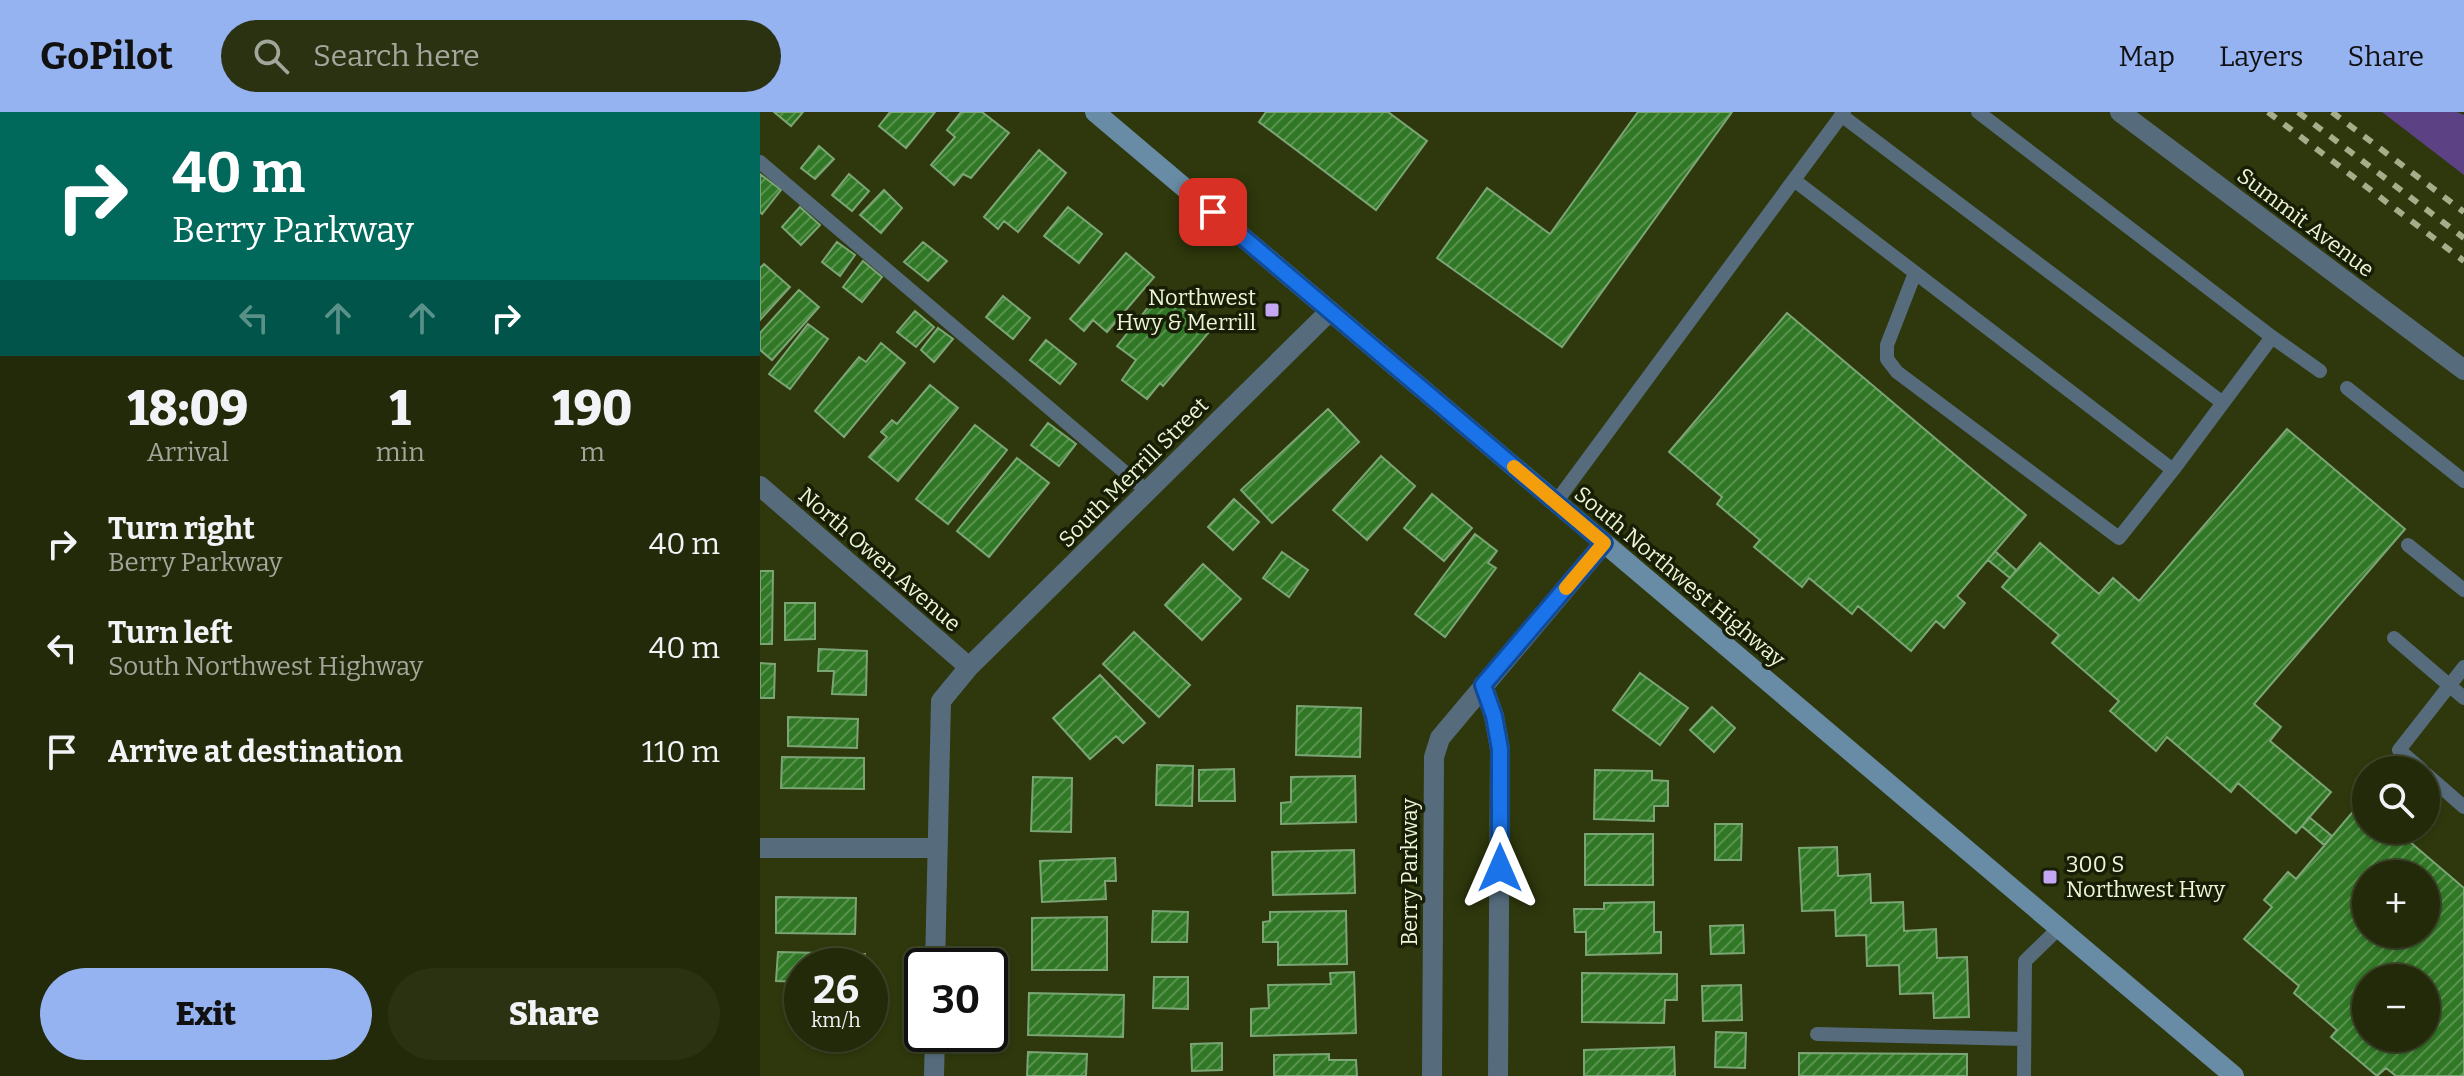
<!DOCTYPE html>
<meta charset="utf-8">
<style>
body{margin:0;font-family:Bitter,serif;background:#2a3212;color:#f1f3f6;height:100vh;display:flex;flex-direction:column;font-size:30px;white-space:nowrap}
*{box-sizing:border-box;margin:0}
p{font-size:26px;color:#a2a79c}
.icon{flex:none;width:44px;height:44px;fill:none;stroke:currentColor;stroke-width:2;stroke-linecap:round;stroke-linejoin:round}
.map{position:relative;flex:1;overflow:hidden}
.sheet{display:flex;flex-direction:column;background:#222a09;width:760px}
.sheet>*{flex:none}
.banner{background:#00695c;color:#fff;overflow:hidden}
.controls{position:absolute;left:1592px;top:644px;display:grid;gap:16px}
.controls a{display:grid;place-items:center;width:88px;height:88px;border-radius:50%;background:#222a09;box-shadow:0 2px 6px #0004,0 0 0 2px #3f462a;font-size:40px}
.speed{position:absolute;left:24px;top:836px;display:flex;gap:16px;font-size:40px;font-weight:700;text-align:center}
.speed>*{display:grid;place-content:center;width:104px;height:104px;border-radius:50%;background:#222a09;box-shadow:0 2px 6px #0004,0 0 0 2px #3f462a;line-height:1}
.speed small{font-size:20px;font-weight:400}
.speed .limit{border:4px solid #111;border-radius:12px;background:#fff;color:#111}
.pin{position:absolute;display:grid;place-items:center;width:68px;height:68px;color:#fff;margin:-34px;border-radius:16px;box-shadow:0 4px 12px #0006}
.me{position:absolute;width:88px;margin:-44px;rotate:0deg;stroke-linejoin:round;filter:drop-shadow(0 0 6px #0008)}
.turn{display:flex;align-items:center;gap:28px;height:168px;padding:0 40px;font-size:36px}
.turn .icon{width:104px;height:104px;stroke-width:2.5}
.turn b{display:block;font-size:56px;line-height:68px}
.lanes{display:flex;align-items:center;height:76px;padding:0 40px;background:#0003;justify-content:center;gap:40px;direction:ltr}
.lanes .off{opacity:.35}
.eta{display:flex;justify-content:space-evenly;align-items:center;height:136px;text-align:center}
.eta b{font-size:48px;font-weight:800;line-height:56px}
.primary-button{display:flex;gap:16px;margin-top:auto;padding:16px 40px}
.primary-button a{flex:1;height:92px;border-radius:48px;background:#95b2f1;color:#111;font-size:32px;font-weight:800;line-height:92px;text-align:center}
.primary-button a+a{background:#2a3212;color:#f1f3f6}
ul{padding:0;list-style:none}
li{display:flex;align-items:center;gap:24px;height:104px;padding:0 40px}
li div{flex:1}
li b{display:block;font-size:30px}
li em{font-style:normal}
header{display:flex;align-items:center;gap:48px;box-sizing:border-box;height:112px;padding:0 40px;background:#95b2f1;color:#111}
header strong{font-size:38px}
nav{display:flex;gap:44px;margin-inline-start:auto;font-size:28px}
.search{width:560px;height:72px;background:#2a3212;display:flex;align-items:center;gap:20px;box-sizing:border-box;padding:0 28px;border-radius:44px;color:#a2a79c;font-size:30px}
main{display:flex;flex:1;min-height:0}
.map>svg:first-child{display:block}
.park{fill:#5d4185}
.building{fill:url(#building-hatch);stroke:#7ba575;stroke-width:2;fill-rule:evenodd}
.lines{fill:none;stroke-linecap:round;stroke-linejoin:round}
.service{stroke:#566c7d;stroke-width:14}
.minor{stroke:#566c7d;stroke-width:20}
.secondary{stroke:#698ca6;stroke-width:20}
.rail{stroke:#a4ae8a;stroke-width:6;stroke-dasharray:10 10;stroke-linecap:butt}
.route-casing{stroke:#114b97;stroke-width:20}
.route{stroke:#1a73e8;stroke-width:14}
.slow{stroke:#f59e0b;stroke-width:14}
.poi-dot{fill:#c3a7f2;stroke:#181e06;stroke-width:3}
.labels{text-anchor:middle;stroke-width:7;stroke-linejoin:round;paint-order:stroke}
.street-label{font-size:22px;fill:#ecf6d7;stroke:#181e06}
.poi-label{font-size:22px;fill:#ecf6d7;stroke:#181e06;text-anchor:end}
</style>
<header>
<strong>GoPilot</strong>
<div class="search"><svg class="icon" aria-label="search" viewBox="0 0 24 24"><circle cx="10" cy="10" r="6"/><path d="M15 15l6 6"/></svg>Search here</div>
<nav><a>Map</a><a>Layers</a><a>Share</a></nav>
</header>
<main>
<section class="sheet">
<div class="banner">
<div class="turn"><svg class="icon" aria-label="right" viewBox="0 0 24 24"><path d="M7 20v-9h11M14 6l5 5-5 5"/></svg><div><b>40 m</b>Berry Parkway</div></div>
<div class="lanes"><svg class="icon off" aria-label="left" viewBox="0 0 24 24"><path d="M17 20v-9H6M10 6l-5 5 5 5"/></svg><svg class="icon off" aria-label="ahead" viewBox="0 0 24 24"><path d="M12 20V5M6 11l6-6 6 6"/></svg><svg class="icon off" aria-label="ahead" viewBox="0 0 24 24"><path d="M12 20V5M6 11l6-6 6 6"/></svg><svg class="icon" aria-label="right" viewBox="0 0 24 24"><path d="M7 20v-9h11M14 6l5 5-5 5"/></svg></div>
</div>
<div class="eta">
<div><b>18:09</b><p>Arrival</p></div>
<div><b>1</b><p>min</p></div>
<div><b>190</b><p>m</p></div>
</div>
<ul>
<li><svg class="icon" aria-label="right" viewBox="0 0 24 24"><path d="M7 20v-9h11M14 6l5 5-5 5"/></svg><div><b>Turn right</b><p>Berry Parkway</p></div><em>40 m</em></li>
<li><svg class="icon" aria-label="left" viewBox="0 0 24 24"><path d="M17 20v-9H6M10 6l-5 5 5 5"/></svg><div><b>Turn left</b><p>South Northwest Highway</p></div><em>40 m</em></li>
<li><svg class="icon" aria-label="arrive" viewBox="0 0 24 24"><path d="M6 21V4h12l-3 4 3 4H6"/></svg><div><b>Arrive at destination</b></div><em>110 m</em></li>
</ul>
<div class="primary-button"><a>Exit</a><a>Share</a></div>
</section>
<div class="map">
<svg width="1704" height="964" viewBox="0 0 1704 964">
<defs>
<pattern id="building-hatch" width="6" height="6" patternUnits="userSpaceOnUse" patternTransform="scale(2)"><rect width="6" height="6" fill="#307825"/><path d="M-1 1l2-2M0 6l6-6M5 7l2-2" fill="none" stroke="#58924e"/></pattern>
</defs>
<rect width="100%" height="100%" fill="#2e380c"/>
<path class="park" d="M1622,0H1697L1704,3V63Z"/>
<path class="building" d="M14,0H43L31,14Z
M130,0H175L146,36L119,14Z
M201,0H222L249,21L211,66L203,62L194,73L171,53L195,25L187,18Z
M506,0H628L667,29L616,98L499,10Z
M878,0H972L802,235L677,146L727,76L790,122Z
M59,34L74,47L55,67L41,56Z
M279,38L306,61L258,120L244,109L238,117L224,105Z
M0,62L21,78L2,102L0,100Z
M89,62L109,79L92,99L72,83Z
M124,78L142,96L121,121L100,103Z
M40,95L60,113L41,133L22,115Z
M308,95L342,122L319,151L284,124Z
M77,130L95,143L80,164L62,150Z
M163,130L187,149L168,169L144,150Z
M366,141L394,165L347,220L333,208L324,219L310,207Z
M103,149L122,165L102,190L83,175Z
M4,152L30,175L0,208V156Z
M39,178L59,195L12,248L0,238V221Z
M402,178L449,220L403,274L400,271L387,287L362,268L376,248L357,234Z
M243,184L270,206L253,227L226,205Z
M155,199L174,215L156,235L137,220Z
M1027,201L1266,403L1197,484L1205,491L1184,516L1176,509L1151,539L1098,494L1092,502L1049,466L1042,475L994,435L1000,428L957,392L962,385L909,340Z
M48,212L68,227L30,277L9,262Z
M178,216L193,227L174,250L161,238Z
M286,228L316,252L300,272L270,248Z
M121,231L145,251L84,325L55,299L99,245L106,250Z
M170,273L198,296L138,369L109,345L127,325L121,320L132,308L137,312Z
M568,297L599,330L512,411L481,378Z
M288,311L316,332L299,354L271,333Z
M215,313L247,338L188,412L156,387Z
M1527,317L1645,417L1494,592L1521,615L1510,629L1571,680L1536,721L1478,671L1471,680L1407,625L1396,639L1350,599L1359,589L1292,531L1299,523L1242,475L1280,431L1339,482L1353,466L1379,489Z
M621,344L655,374L607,428L573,398Z
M257,346L289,371L229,445L197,419Z
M672,382L712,416L684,449L644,416Z
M474,387L499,410L473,438L448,415Z
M715,422L737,439L728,451L736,456L685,525L655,502Z
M1235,439L1256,458L1250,466L1228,448Z
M522,440L548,458L529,485L503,466Z
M443,452L481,487L442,528L405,493Z
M0,459H13L12,532H0Z
M25,491H55V527L25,528Z
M374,520L430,573L399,605L343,552Z
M59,537L107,539L106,583L72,582L74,559H58Z
M0,551L15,552L14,586H0Z
M880,561L928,596L900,633L853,598Z
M340,563L385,611L363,631L356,624L330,647L293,606Z
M537,594L601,596L600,645L536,643Z
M952,595L975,616L954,640L930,618Z
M28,605L98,607L97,636L28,634Z
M22,645L104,646V677L21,676Z
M397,653L433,654L432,694L396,693Z
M474,657L475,689H439V658Z
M835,658L892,659V668L908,669V694H894V709L834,707Z
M595,664L596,710L521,712V691L531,690V665Z
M273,665L312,666L311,720L271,719Z
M1602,689L1606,693V718H1636L1704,776V964H1636L1626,956L1617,964L1571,925L1577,918L1534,881L1539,874L1484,827L1512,795L1504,788L1528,760L1536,767ZM1606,762H1666V822H1606ZM1606,866H1666V926H1606Z
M1549,705L1572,724L1564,733L1542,714Z
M955,712H982L981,748H955Z
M825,722H893V773H825Z
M1077,735L1078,764L1110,762L1111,791L1143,790L1144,819L1176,817L1177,846L1207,845L1209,905L1174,906L1173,881L1140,882L1139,853L1107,854L1106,823L1076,824L1075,798L1042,799L1039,736Z
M594,738L595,781L513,783L512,740Z
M355,746L356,769H345L346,787L282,790L280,749Z
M16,785L96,786L95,822L16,821Z
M894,790V820H901V841L826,843V820H815L814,797H844V791Z
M393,799L428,800L427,830H392Z
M586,799L587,852L518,853V830H503V810L510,809V800Z
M347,805V858H272V806Z
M983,813L984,841L951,842L950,814Z
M18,840L105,842V854H42V870L16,869Z
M594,860L596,921L491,924V897L509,896L508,873L571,872L570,861Z
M822,861L917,862V888H905L904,911L822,910Z
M394,865H428V897L393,896Z
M981,873L982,908L943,909L942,874Z
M269,881L364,883L363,925L268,923Z
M956,920L986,921L985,956L955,955Z
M53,922H95L96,935L53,936Z
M462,931V958L432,959L431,932Z
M914,935L915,964H824V938Z
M268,940L327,942L326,964H267Z
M1039,941L1207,942V964H1039Z
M569,942V948H596L597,964H514V943Z"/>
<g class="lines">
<path class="service" d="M1081,3L1463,291
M0,50L388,380
M1034,68L1413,358L1512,225L1218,0
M1155,161L1127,233V247L1137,260L1359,426L1413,358
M1512,225L1560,259
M1587,276L1704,369
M796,390L1084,0
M1648,433L1704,478
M1634,526L1704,586
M1662,658L1639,638L1704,555
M1666,662L1704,695
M1057,922L1264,927
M1264,964L1265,849L1299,816"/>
<path class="minor" d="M1360,0L1704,258
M0,374L209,555
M723,573L734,604L740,637L738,964
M0,736H177
M175,854L181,589L209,555L570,199
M174,964L175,922
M672,964L674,645L680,626L844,431"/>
<path class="secondary" d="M335,0L1474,964"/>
<path class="rail" d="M1508,0L1704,149
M1538,0L1704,126
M1572,0L1704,100"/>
</g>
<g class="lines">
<g class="route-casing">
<path id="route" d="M453,100L844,431L723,573L734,604L740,637V756"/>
</g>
<use href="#route" class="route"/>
<path class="slow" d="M754,355L844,431L806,476"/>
</g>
<g class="poi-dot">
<rect x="504" y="190" width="16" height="16" rx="4"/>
<rect x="1282" y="757" width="16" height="16" rx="4"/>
</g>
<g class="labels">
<g class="street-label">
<text transform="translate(1546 110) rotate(37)" y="8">Summit Avenue</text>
<text transform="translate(373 360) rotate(-45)" y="8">South Merrill Street</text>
<text transform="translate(120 447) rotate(41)" y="8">North Owen Avenue</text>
<text transform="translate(920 464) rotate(40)" y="8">South Northwest Highway</text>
<text transform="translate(649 760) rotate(-90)" y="8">Berry Parkway</text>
</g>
<g class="poi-label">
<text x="496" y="193">Northwest<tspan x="496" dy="25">Hwy &amp; Merrill</tspan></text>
<text x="1306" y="760" text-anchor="start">300 S<tspan x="1306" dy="25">Northwest Hwy</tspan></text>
</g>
</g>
</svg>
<div class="controls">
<a><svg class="icon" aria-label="search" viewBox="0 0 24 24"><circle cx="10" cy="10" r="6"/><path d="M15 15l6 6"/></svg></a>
<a>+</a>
<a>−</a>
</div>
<div class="speed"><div>26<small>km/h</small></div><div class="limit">30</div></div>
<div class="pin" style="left:453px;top:100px;background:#d93025"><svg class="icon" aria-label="arrive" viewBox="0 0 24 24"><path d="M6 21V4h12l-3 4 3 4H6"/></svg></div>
<svg class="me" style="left:740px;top:756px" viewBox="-20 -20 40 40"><path d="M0-17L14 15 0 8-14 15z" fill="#1a73e8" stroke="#fff" stroke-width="4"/></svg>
</div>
</main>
